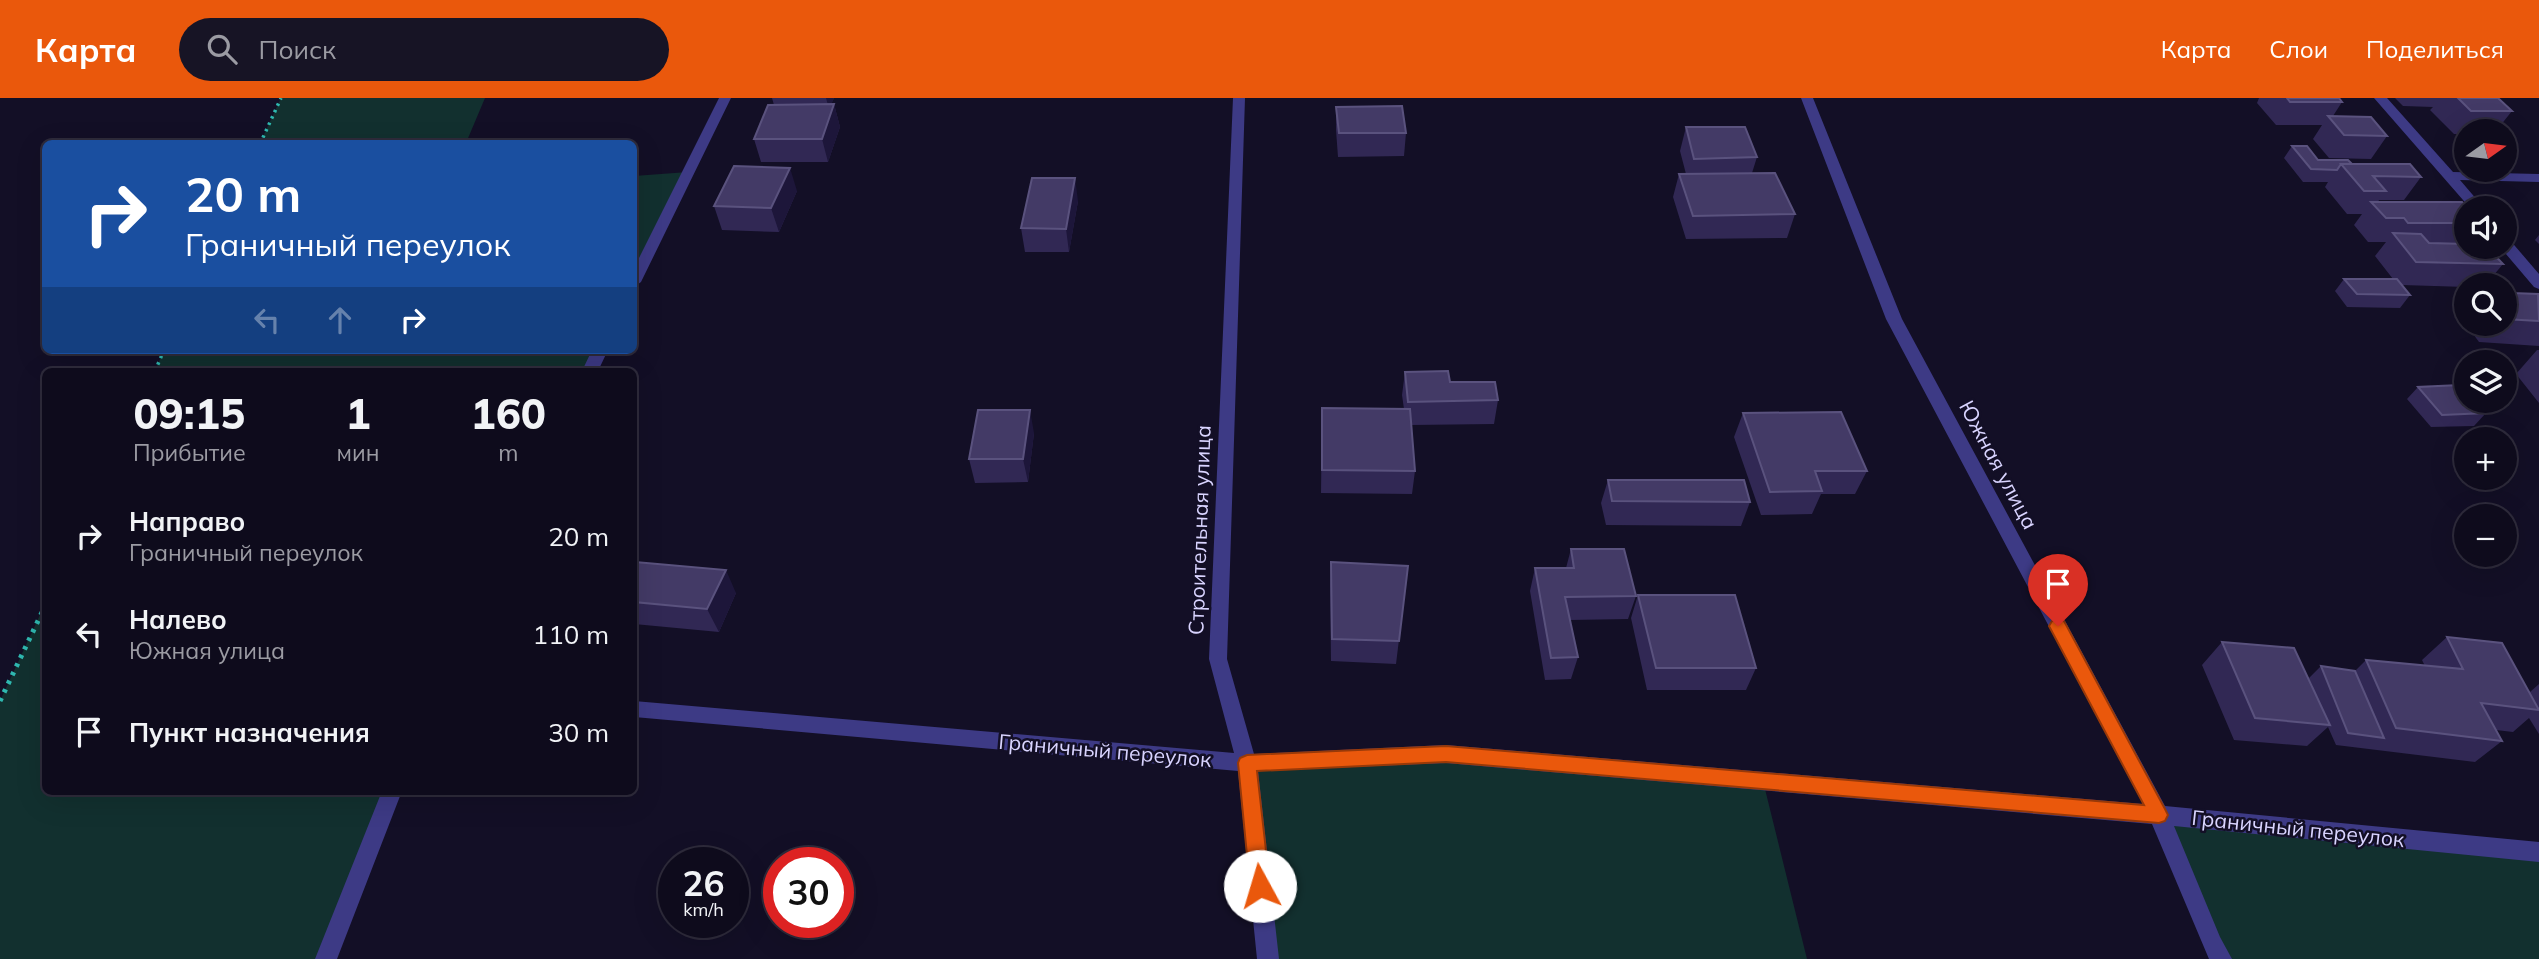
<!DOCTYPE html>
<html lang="ru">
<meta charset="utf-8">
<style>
body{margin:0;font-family:Mulish,sans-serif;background:#171425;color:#f1f3f6;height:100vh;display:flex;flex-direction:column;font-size:26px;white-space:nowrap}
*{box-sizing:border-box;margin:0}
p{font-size:23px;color:#9b9ba3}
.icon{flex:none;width:38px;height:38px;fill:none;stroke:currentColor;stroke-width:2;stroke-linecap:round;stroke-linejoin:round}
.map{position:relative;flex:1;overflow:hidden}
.panel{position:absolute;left:42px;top:270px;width:595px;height:427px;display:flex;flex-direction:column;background:#0e0b1c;border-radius:10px;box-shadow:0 7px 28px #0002,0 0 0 2px #2e2b3b}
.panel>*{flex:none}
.top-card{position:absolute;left:42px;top:42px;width:595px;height:214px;border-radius:10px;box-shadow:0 7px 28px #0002,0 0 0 2px #2e2b3b;background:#1a4fa0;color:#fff;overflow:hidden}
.needle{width:46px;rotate:76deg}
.fabs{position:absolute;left:2454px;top:21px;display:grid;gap:14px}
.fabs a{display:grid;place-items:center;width:63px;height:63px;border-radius:50%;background:#0e0b1c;box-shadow:0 7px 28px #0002,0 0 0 2px #2e2b3b;font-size:35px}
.speed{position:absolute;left:658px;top:749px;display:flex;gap:14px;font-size:35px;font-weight:700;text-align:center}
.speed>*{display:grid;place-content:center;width:91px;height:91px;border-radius:50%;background:#0e0b1c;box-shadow:0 7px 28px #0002,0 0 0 2px #2e2b3b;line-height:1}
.speed small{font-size:18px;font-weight:400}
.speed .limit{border:10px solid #d22;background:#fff;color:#111}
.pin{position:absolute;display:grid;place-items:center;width:60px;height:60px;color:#fff;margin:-72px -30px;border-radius:50% 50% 50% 0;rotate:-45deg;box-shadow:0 0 7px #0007}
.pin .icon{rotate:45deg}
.me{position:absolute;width:77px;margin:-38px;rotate:354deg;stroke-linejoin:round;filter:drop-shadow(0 0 5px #0008)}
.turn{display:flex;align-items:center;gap:24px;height:147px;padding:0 28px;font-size:32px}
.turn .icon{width:91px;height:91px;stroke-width:2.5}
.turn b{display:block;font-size:49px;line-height:60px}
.lanes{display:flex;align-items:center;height:66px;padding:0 28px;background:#0003;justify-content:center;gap:35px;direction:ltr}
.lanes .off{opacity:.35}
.eta{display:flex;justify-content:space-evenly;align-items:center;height:119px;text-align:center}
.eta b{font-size:42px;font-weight:800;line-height:49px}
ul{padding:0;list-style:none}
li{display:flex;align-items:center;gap:21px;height:98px;padding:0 28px}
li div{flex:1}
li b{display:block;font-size:26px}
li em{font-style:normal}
header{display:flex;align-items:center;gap:42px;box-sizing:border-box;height:98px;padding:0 35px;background:#ea580c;color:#fff}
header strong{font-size:33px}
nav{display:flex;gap:38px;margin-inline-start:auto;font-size:24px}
.search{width:490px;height:63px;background:#171425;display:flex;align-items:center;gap:18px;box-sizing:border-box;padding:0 24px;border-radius:38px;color:#9b9ba3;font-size:26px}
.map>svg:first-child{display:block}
.green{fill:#12302f}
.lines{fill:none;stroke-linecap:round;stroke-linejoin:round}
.path-far1{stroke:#2fb8b0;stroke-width:3.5;stroke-dasharray:2.5 4.5;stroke-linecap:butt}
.path{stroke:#2fb8b0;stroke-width:5;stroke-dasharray:3.5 6;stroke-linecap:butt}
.minor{fill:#3d3a85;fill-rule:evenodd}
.wall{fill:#312854}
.shaded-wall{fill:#1d163a}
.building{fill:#433a66;stroke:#5a527e;stroke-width:2}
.route{fill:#ea580c;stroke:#983908;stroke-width:2}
.labels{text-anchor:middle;stroke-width:5;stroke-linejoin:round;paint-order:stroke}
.street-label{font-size:21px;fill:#d9d4ff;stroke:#130f26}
</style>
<header>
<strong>Карта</strong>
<div class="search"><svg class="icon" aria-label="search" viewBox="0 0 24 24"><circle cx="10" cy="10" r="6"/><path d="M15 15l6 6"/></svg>Поиск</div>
<nav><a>Карта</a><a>Слои</a><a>Поделиться</a></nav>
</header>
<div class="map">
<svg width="2539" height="861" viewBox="0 0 2539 861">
<rect width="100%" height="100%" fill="#130f26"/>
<path class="green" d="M281,0H485L466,45H260Z
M688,74L634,184V78Z
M164,252H600L590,273H155Z
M45,506L46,693H392L326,861H0V603Z
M1446,656L1763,683L1807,861H1268L1247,665Z
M2159,717L2539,754V861H2221Z"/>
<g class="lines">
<path class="path-far1" d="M260,46L281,0
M155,273L164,252"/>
<path class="path" d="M0,603L46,506"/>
<path class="minor" d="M719,0H731L641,184L634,189V170Z
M1233,0H1245L1227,561L1254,656L1446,647L2143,706L1886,221L1801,0H1813L1902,221L2165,708L2539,744V764L2174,728L2220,839L2232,861H2209L2152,726L1446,665L1258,673L1279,861H1257L1238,673L634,619V603L1234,655L1209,561Z
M2374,0H2387L2453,74L2539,76V84L2460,82L2484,110H2470Z
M2504,140L2509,141L2539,176V191L2534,189L2500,149H2504Z
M592,252H608L598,273H582Z
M382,693H402L337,861H315Z"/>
</g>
<path class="wall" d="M772,0H834L831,6H834L840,29L828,64H761L754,41L774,7Z
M2259,0H2339L2342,4L2333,18L2387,38L2371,61L2329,60L2313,41L2322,27H2276L2257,5Z
M2395,0H2498L2512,13L2496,33H2466V36H2454L2430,12L2433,9L2403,8Z
M1336,9L1406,35L1404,58L1338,59L1336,32Z
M1686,29L1757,59L1752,75L1795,116L1787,140L1686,141L1673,99L1679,76H1686L1680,53Z
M2292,48H2307L2318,62H2348L2352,66H2410L2421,79L2404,102H2379L2378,104H2462L2468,110H2466V149H2487L2503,166L2488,184L2504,185L2512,195L2539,197V248L2479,244L2452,207L2466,190V226H2504V187H2466V189L2402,187L2410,197L2400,210L2347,209L2335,193L2344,181H2393L2375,158L2386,144H2368L2354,127L2362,116H2347L2325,89L2328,84H2303L2284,60Z
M797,93L779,134L722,132L714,108Z
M1078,103L1069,154H1025L1021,130Z
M2539,137V146L2535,142Z
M2537,252H2539V305L2516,276Z
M1405,274L1450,284L1498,302L1494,326L1411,327L1415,373L1412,396L1321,395L1322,310L1404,311L1402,297Z
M2418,289L2486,315L2474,328L2431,329L2407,301Z
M1743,315L1867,373L1855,396H1821L1812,416L1761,417L1734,339Z
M1034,335L1028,384L975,385L969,361Z
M1608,382L1750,404L1741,428L1606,427L1601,405Z
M1571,451L1636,498L1628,521L1570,522L1578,559L1571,581L1545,582L1530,493L1535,470H1566Z
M1331,464L1408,468L1396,566L1331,563L1330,487Z
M634,467L736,495L719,534L634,526Z
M1638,497L1756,570L1746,592H1647L1631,520Z
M2447,539L2530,594L2539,586V636L2529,620L2513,634L2496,632L2502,643L2475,664L2336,647L2328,629L2307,648L2234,642L2202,567L2222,544L2313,589L2309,580L2321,568L2355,573L2366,562L2425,568L2422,562Z"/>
<path class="shaded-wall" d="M826,0H834L829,11Z
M834,6L840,29L828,64L822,41Z
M790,70L797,93L779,134L771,110Z
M1075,80L1078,103L1069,154L1066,131Z
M1030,312L1034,335L1028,384L1023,361Z
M726,472L736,495L719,534L707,511Z"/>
<path class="building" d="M2287,0H2339L2342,4H2290Z
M2458,0H2498L2512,13H2471Z
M834,6L822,41H754L768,7Z
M1402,8L1406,35H1339L1336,9Z
M2328,18L2371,19L2387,38L2344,37Z
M1686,29H1745L1757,59L1694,61Z
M2292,48H2307L2318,62H2348L2352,66H2341L2337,72L2311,71Z
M2341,66H2410L2421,79L2373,78L2386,93H2364Z
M734,68L790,70L771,110L714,108Z
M1775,75L1795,116L1693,118L1679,76Z
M1032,80H1075L1066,131L1021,130Z
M2371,104H2462L2468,110H2466V125H2408L2404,120H2386Z
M2393,135L2421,136L2429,145L2466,146V149H2487L2503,166L2416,164Z
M2344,181H2397L2410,197L2357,196Z
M2472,183L2504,185L2512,195L2538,196L2539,223L2504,221V187H2475Z
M1448,273L1450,284H1495L1498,302L1408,304L1405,274Z
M2460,287L2466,293V303H2475L2486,315L2442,317L2418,289Z
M1322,310L1410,311L1415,373L1322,372Z
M978,312H1030L1023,361H969Z
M1841,314L1867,373H1815L1822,393L1770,394L1743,315Z
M1608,382H1744L1750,404L1612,403Z
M1571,451H1624L1636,498L1565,499L1578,559L1551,560L1535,470H1574Z
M635,464L726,472L707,511L634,504V467Z
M1331,464L1408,468L1399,543L1332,541Z
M1638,497H1735L1756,570H1656Z
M2447,539L2502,545L2539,612L2481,605L2502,643L2396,630L2366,562L2463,571Z
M2222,544L2294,550L2330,627L2255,620Z
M2321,568L2355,573L2384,640L2348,635Z"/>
<path class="route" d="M2058,521L2064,523L2165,711L2168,717L2165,723L2159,725L1446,664L1257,673L1270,788L1267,794L1260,797L1253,794L1250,788L1238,665L1240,660L1247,657L1446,648L2144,707L2049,528L2052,523Z"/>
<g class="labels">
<g class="street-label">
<text transform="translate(1998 367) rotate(62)" y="7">Южная улица</text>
<text transform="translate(1200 432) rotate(-88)" y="7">Строительная улица</text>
<text transform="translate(1105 653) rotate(5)" y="7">Граничный переулок</text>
<text transform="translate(2298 731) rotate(6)" y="7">Граничный переулок</text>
</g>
</g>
</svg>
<div class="fabs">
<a><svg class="needle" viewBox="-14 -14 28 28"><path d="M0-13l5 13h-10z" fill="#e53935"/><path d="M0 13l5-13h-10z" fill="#9b9ba3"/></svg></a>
<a><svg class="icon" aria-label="sound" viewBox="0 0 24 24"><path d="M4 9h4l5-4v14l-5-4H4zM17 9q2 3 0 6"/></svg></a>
<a><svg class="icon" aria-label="search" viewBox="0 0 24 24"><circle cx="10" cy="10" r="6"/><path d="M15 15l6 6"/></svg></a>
<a><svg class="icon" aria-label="layers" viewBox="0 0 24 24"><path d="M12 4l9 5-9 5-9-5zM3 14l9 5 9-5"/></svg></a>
<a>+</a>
<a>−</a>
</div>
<div class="speed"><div>26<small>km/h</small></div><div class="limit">30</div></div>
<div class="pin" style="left:2058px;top:528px;background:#d93025"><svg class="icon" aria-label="arrive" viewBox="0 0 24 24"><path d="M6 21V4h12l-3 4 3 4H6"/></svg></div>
<svg class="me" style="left:1260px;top:788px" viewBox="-20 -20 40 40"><circle r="19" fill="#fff"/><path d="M0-13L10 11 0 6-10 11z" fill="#ea580c"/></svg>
<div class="top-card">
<div class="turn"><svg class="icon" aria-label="right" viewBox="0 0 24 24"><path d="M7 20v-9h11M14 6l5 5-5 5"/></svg><div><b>20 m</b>Граничный переулок</div></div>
<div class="lanes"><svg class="icon off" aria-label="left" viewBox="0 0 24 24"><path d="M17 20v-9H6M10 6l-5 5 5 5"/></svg><svg class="icon off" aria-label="ahead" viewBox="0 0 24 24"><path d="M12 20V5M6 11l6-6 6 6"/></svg><svg class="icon" aria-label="right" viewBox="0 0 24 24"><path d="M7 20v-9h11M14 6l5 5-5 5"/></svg></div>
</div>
<section class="panel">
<div class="eta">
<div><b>09:15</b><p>Прибытие</p></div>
<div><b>1</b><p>мин</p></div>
<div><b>160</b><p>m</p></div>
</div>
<ul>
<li><svg class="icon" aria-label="right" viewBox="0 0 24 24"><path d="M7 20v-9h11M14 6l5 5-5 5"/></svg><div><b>Направо</b><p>Граничный переулок</p></div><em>20 m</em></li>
<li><svg class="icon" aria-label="left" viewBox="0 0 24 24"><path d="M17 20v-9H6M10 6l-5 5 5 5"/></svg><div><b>Налево</b><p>Южная улица</p></div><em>110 m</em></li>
<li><svg class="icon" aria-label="arrive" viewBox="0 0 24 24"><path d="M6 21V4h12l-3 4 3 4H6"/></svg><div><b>Пункт назначения</b></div><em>30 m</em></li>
</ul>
</section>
</div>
